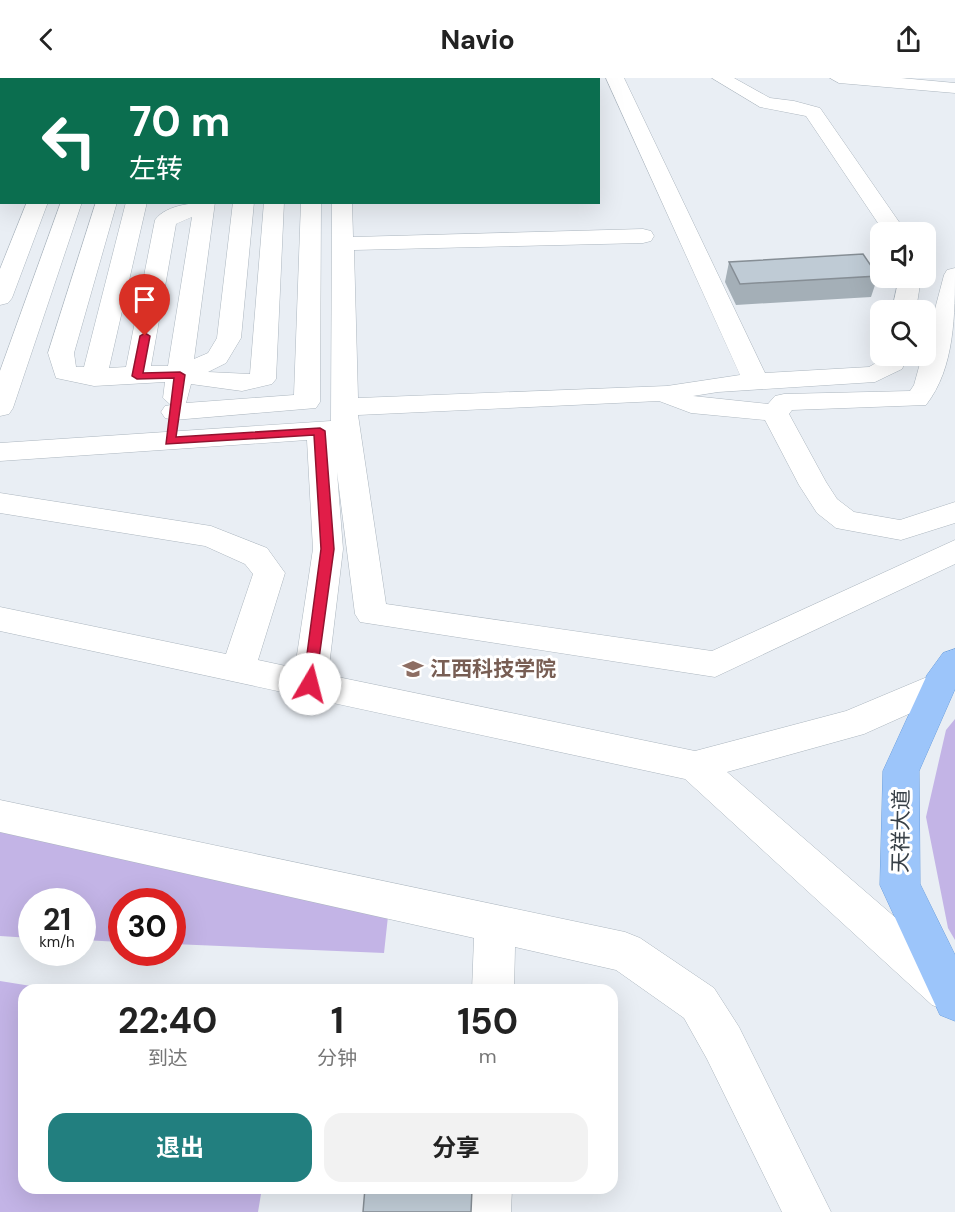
<!DOCTYPE html>
<html lang="zh">
<meta charset="utf-8">
<style>
body{margin:0;font-family:"DM Sans","Noto Sans SC",sans-serif;background:#f2f2f2;color:#222;height:100vh;display:flex;flex-direction:column;font-size:22px;white-space:nowrap}
*{box-sizing:border-box;margin:0}
p{font-size:20px;color:#767676}
.icon{flex:none;width:33px;height:33px;fill:none;stroke:currentColor;stroke-width:2;stroke-linecap:round;stroke-linejoin:round}
.map{position:relative;flex:1;overflow:hidden}
.panel{position:absolute;left:18px;top:906px;width:600px;height:210px;display:flex;flex-direction:column;background:#fff;border-radius:18px;box-shadow:0 6px 24px #0002}
.panel>*{flex:none}
.guide{position:absolute;left:0px;top:0px;width:600px;height:126px;box-shadow:0 6px 24px #0002;background:#0b6e4f;color:#fff;overflow:hidden}
.fabs{position:absolute;left:870px;top:144px;display:grid;gap:12px}
.fabs a{display:grid;place-items:center;width:66px;height:66px;border-radius:12px;background:#fff;box-shadow:0 6px 24px #0002;font-size:30px}
.speed{position:absolute;left:18px;top:810px;display:flex;gap:12px;font-size:30px;font-weight:700;text-align:center}
.speed>*{display:grid;place-content:center;width:78px;height:78px;border-radius:50%;background:#fff;box-shadow:0 6px 24px #0002;line-height:1}
.speed small{font-size:15px;font-weight:400}
.speed .limit{border:9px solid #d22;background:#fff;color:#111}
.pin{position:absolute;display:grid;place-items:center;width:51px;height:51px;color:#fff;margin:-62px -26px;border-radius:50% 50% 50% 0;rotate:-45deg;box-shadow:0 0 6px #0007}
.pin .icon{rotate:45deg}
.me{position:absolute;width:66px;margin:-33px;rotate:8deg;stroke-linejoin:round;filter:drop-shadow(0 0 4px #0008)}
.turn{display:flex;align-items:center;gap:21px;height:126px;padding:0 30px;font-size:27px}
.turn .icon{width:78px;height:78px;stroke-width:2.5}
.turn b{display:block;font-size:42px;line-height:51px}
.eta{display:flex;justify-content:space-evenly;align-items:center;height:102px;text-align:center}
.eta b{font-size:36px;font-weight:700;line-height:42px}
.button{display:flex;gap:12px;margin-top:auto;padding:12px 30px}
.button a{flex:1;height:69px;border-radius:18px;background:#227f7f;color:#fff;font-size:24px;font-weight:700;line-height:69px;text-align:center}
.button a+a{background:#f2f2f2;color:#222}
header{display:flex;justify-content:space-between;align-items:center;height:78px;padding:0 30px;background:#fff;font-size:27px;font-weight:700}
.map>svg:first-child{display:block}
.green{fill:#c3b4e6}
.lines{fill:none;stroke-linecap:round;stroke-linejoin:round}
.minor-casing{stroke:#acb6bf;stroke-width:1}
.major-casing{stroke:#6ca0df;stroke-width:1}
.minor{fill:#fff;fill-rule:evenodd}
.major{fill:#9cc5fa;fill-rule:evenodd}
.wall{fill:#a4afb7}
.building{fill:#bfcbd5;stroke:#868e95;stroke-width:1.5}
.route{fill:#e11d48;stroke:#92132f;stroke-width:1.5}
.labels{text-anchor:middle;stroke-width:6;stroke-linejoin:round;paint-order:stroke}
.education-label{font-size:21px;font-weight:bold;fill:#785e54;stroke:#fff;text-anchor:start}
.street-label{font-size:21px;fill:#384047;stroke:#fff}
</style>
<header><svg class="icon" aria-label="back" viewBox="0 0 24 24"><path d="M15 5l-7 7 7 7"/></svg>Navio<svg class="icon" aria-label="share" viewBox="0 0 24 24"><path d="M12 15V3M7 8l5-5 5 5M5 13v7h14v-7"/></svg></header>
<div class="map">
<svg width="955" height="1134" viewBox="0 0 955 1134">
<rect width="100%" height="100%" fill="#e9eef4"/>
<path class="green" d="M955,641V862L948,850L926,739L946,652Z
M0,744L389,829L384,875L173,866L172,824H122L121,864L83,862L82,824H32L31,860L0,858Z
M0,903L56,912H24V1110H262L258,1134H0Z"/>
<g class="lines">
<g class="minor-casing">
<path id="minor" d="M78,0H96L77,2Z
M106,0H124V2H106Z
M134,0H152L133,2Z
M174,0H192L173,2Z
M272,0H290V2H272Z
M305,0H323V2H305Z
M331,0H349V2H331Z
M606,0H624L765,295L869,289L881,282L883,278H908L902,291L875,304L718,314L693,318L768,326L775,318L784,316L910,313L914,307L922,278H926V265L944,197L947,192L955,190C955,236 955,290 926,327L792,332L789,336L826,404L837,421L854,434L900,442L955,424V445L901,462L836,450L817,435L799,407L765,342L691,335L659,323L358,337L386,526L712,573L955,462V486L715,599L360,544L355,536L337,394L343,471L328,597L695,673L846,633L939,594L951,597L955,605L951,617L864,656L727,694L955,891V930L947,933L932,927L685,701L0,553V529L226,576L253,496L245,486L205,468L0,435V415L211,448L267,470L285,495L258,582L295,590L313,471L307,362L0,383V365L331,343L332,124H352L353,159L643,151L651,153L654,158L651,163L643,165L354,172L358,320L667,308L740,297Z
M712,0H734L770,20L794,23L820,30L906,154H884L806,38L760,29Z
M830,0H901L955,5V15L839,5Z
M27,124H48L12,220L8,225L0,227V191Z
M61,124H82L13,330L9,336L0,338V293Z
M96,124H117L74,275L76,289H84L126,124H147L109,290L126,289L155,142C166,126 198,124 215,124L194,281L208,275L217,260L233,124H254L241,260L226,285L208,294L250,296L264,124H284L276,301L272,306L242,313L191,306L186,325L294,317L301,124H321L320,324L316,330L174,342L165,340L161,334L165,328L171,327L163,320L165,304L94,308L56,300L48,275ZM192,139L168,288H151L176,146Z
M899,200H921L916,232H892Z
M0,722L625,854L640,860L714,910L739,949L831,1134H782L707,981L684,940L616,892L515,869L514,912H472L474,860L0,754Z
M464,1110H512L511,1134H463Z"/>
</g>
<g class="major-casing">
<path id="major" d="M955,571V611L919,693L920,806L955,877V943L940,937L880,807L883,693L927,597L943,575Z"/>
</g>
<use href="#minor" class="minor"/>
<use href="#major" class="major"/>
</g>
<path class="wall" d="M729,184L878,198L871,219L736,227L725,204Z"/>
<path class="building" d="M863,176L878,198L740,206L729,184Z
M365,1110L472,1111L471,1134H363Z"/>
<path class="route" d="M145,255L150,258L143,295L180,294L185,297L176,359L320,350L325,353L334,471L315,610H305L303,606L321,471L314,357L166,366L174,300L137,301L132,298L140,258Z"/>
<defs>
<g id="university-bare" transform="scale(1.62)"><path d="M0-5L7-2L0 1L-7-2ZM-4 1L0 2.5L4 1V4Q0 6-4 4Z" fill="#8d6e63" stroke="#fff" stroke-width="2.5" paint-order="stroke"/></g>
</defs>
<g fill-rule="evenodd">
<use href="#university-bare" x="413" y="591"/>
</g>
<g class="labels">
<g class="education-label">
<text x="430" y="598">江西科技学院</text>
</g>
<g class="street-label">
<text transform="translate(901 753) rotate(-89)" y="7">天祥大道</text>
</g>
</g>
</svg>
<div class="fabs">
<a><svg class="icon" aria-label="sound" viewBox="0 0 24 24"><path d="M4 9h4l5-4v14l-5-4H4zM17 9q2 3 0 6"/></svg></a>
<a><svg class="icon" aria-label="search" viewBox="0 0 24 24"><circle cx="10" cy="10" r="6"/><path d="M15 15l6 6"/></svg></a>
</div>
<div class="speed"><div>21<small>km/h</small></div><div class="limit">30</div></div>
<div class="pin" style="left:145px;top:258px;background:#d93025"><svg class="icon" aria-label="arrive" viewBox="0 0 24 24"><path d="M6 21V4h12l-3 4 3 4H6"/></svg></div>
<svg class="me" style="left:310px;top:606px" viewBox="-20 -20 40 40"><circle r="19" fill="#fff"/><path d="M0-13L10 11 0 6-10 11z" fill="#e11d48"/></svg>
<div class="guide">
<div class="turn"><svg class="icon" aria-label="left" viewBox="0 0 24 24"><path d="M17 20v-9H6M10 6l-5 5 5 5"/></svg><div><b>70 m</b>左转</div></div>
</div>
<section class="panel">
<div class="eta">
<div><b>22:40</b><p>到达</p></div>
<div><b>1</b><p>分钟</p></div>
<div><b>150</b><p>m</p></div>
</div>
<div class="button"><a>退出</a><a>分享</a></div>
</section>
</div>
